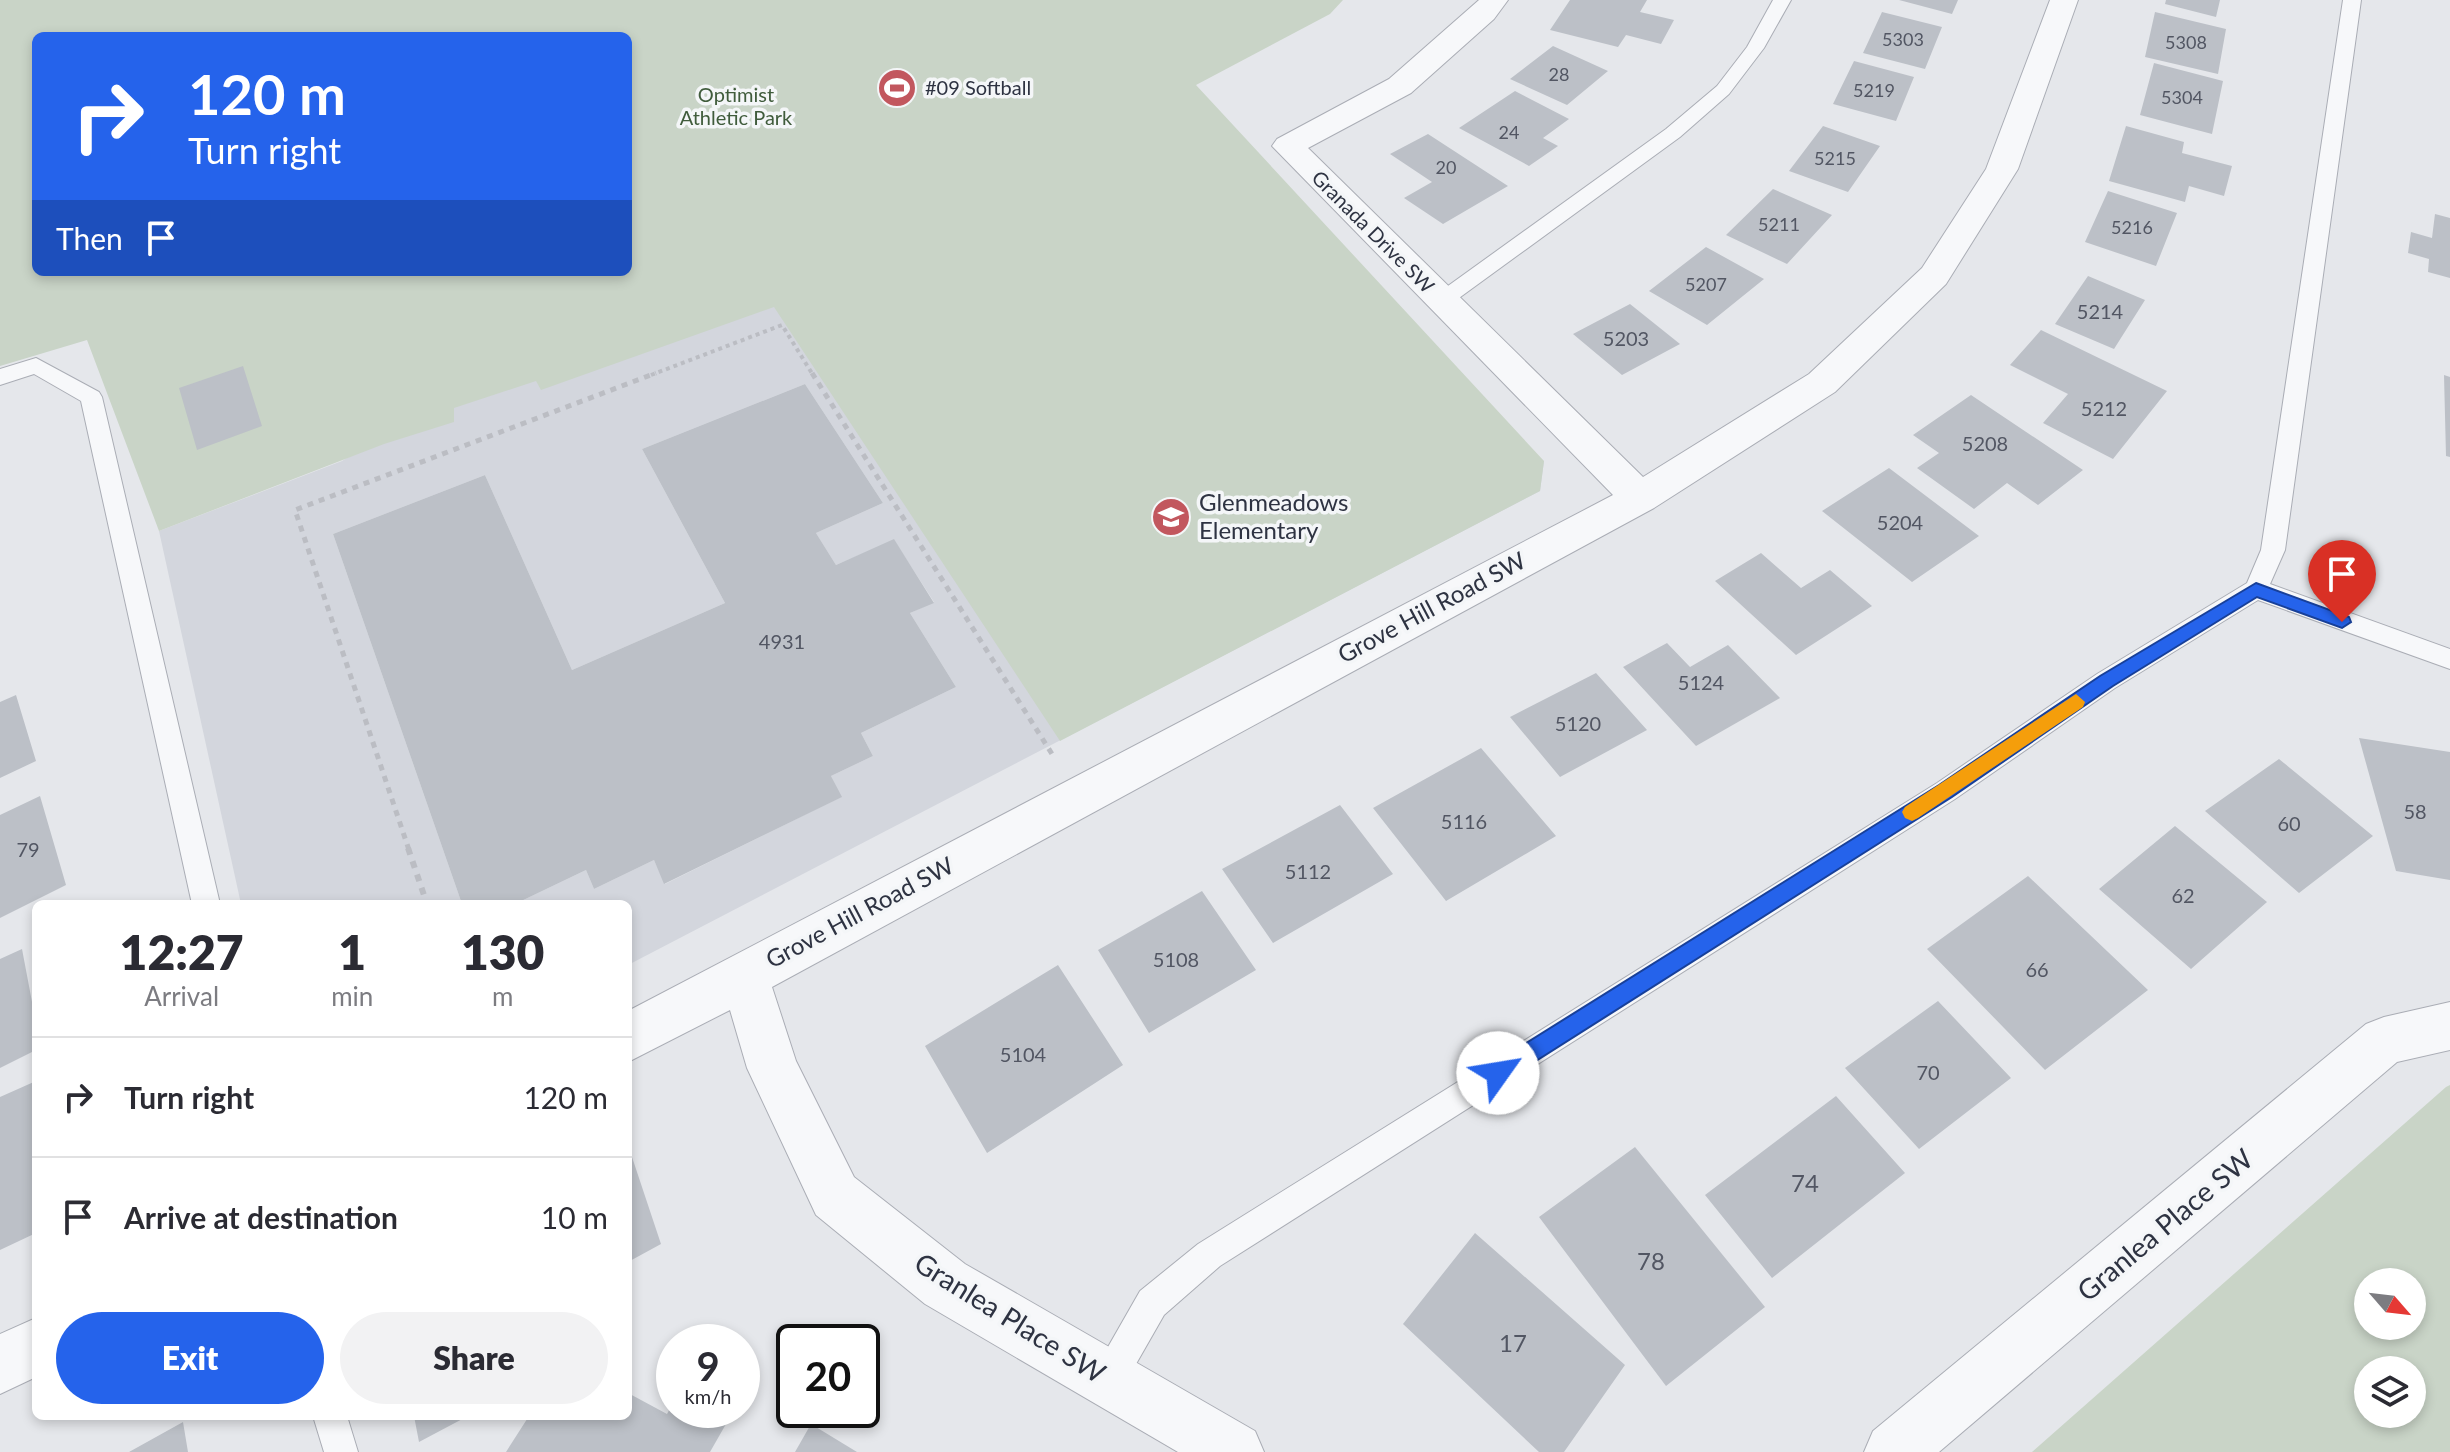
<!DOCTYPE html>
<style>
body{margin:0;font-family:Lato,sans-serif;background:#f2f2f3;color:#2b2b33;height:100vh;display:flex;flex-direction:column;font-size:30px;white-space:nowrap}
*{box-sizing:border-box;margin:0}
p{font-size:26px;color:#7c7c81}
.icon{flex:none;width:44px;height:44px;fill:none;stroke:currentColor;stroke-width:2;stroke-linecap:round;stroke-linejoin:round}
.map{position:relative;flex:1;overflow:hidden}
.drawer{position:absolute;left:32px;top:900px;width:600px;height:520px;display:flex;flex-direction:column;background:#fff;border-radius:12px;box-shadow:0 4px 12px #0003}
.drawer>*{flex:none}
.guide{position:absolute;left:32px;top:32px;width:600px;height:244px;border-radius:12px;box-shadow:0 4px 12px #0003;background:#2563eb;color:#fff;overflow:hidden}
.needle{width:52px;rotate:118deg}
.controls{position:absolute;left:2354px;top:1268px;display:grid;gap:16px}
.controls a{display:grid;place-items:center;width:72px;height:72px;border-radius:50%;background:#fff;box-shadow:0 4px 12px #0003;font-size:40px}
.speed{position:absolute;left:656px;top:1324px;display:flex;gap:16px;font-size:40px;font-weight:700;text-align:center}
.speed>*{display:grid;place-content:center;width:104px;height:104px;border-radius:50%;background:#fff;box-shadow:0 4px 12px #0003;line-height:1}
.speed small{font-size:20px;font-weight:400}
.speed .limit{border:4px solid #111;border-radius:12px;background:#fff;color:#111}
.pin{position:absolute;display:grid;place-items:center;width:68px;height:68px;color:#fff;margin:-82px -34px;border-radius:50% 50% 50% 0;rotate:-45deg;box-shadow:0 0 8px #0007}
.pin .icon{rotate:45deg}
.me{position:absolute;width:88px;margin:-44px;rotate:58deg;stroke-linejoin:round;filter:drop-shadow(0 0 6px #0008)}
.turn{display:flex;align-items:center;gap:28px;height:168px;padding:0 24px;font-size:36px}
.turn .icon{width:104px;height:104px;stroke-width:2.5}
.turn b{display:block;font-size:56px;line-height:68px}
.then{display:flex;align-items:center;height:76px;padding:0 24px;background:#0003;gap:16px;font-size:30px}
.eta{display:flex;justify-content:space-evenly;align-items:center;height:136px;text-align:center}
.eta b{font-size:48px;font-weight:800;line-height:56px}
.action{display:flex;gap:16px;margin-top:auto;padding:16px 24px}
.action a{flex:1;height:92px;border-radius:48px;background:#2563eb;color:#fff;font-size:32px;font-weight:800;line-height:92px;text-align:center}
.action a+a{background:#f2f2f3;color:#2b2b33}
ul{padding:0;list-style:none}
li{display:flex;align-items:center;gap:24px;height:120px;padding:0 24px;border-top:2px solid #e1e1e2}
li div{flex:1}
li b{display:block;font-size:30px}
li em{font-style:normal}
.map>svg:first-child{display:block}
.built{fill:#d3d6dd}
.green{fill:#c9d4c7;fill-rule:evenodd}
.building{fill:#bcc0c7}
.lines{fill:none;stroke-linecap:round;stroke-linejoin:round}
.service-casing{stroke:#aaadb5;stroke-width:2}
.minor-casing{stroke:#aaadb5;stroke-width:2}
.path-far2{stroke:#bbbdc3;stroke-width:4;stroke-dasharray:4 4;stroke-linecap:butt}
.path-far1{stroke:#bbbdc3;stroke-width:5;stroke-dasharray:6 6;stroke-linecap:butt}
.path{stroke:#bbbdc3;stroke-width:6;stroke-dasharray:7 7;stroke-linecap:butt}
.service{fill:#f7f8fa;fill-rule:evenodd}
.minor{fill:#f7f8fa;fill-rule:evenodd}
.route{fill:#2563eb;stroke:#184099;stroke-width:2}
.slow{fill:#f59e0b}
.labels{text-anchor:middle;stroke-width:7;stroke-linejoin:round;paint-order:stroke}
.far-number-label{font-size:18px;fill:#525663}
.far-poi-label{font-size:20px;fill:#2e3342;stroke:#f4f6f8;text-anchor:start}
.far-park-label{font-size:20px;fill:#405c3c;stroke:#f4f6f8}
.far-street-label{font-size:20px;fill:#2e3342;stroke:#f4f6f8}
.number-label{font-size:20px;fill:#525663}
.poi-label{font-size:24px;fill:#2e3342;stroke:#f4f6f8;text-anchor:start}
.street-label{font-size:24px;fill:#2e3342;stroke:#f4f6f8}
.near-number-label{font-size:24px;fill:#525663}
.near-street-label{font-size:28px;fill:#2e3342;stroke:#f4f6f8}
</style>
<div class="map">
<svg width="2450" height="1452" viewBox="0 0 2450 1452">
<rect width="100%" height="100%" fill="#e5e7eb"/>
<path class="built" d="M628,272L1544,461L1540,491L628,965V904H515L586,870L594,889L654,860L665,884L841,797L831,776L873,756L861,733L956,687L910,613L934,602L894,540L836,565L816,533L883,503L805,384L642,449L725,603L572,670L485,475L333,534L462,904H241L159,531L342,461Z"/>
<path class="green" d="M0,0H1343L1330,14L1196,85L1544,461L1540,491L1060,741L774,307L541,390L536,381L454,408V422L384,444L159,531L87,340L0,366ZM36,36H628V272H36Z
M2450,1085V1452H2032L2446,1087ZM2368,1282H2412V1326H2368ZM2368,1370H2412V1414H2368Z"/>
<path class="building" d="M1570,0H1647L1640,12L1674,20L1661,44L1626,35L1618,47L1550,30Z
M1899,0H1958L1952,14Z
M2166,0H2220L2216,17L2165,4Z
M1882,12L1942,27L1925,69L1863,53Z
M2155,12L2226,29L2218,74L2145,57Z
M1553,46L1608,71L1567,105L1510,79Z
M1854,61L1914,77L1896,121L1833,104Z
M2154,63L2223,81L2212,134L2140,115Z
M1515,91L1569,119L1543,138L1558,146L1529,166L1459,128Z
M1823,126L1880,146L1848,192L1789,171Z
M2126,126L2184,142L2182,153L2232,166L2224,196L2189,186L2185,202L2109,181Z
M1428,134L1508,186L1443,224L1404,198L1432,182L1390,154Z
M1773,189L1832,215L1787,264L1726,235Z
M2108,191L2177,213L2156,266L2085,242Z
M2435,214L2450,218V278L2428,272L2429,259L2408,253L2411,232L2432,238Z
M1706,247L1764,279L1707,325L1649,291Z
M2088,276L2145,300L2114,349L2055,324Z
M1630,304L1680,344L1622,375L1573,334Z
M2041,330L2167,391L2113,459L2043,423L2068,394L2010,365Z
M243,366L262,426L197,450L179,388Z
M2444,375L2450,377V457L2446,456Z
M805,384L883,503L816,533L836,565L894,539L934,603L910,613L956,687L861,733L873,756L831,776L842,797L664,884L654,860L594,889L586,870L515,904H462L333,534L485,475L572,670L725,603L642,449Z
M1971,395L2083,470L2038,505L2007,483L1974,509L1917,468L1939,453L1913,435Z
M1889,468L1979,536L1912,582L1822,511Z
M1761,553L1801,588L1830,570L1872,606L1796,655L1715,581Z
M1667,643L1690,667L1728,645L1780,698L1696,746L1623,667Z
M1596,673L1647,730L1560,777L1510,717Z
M16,695L36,761L0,778V702Z
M2359,738L2450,752V880L2396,871Z
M1481,748L1556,836L1446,901L1373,808Z
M2279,759L2373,836L2299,893L2205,811Z
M40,796L66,885L0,918V815Z
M1340,805L1393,874L1273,943L1222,869Z
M2175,826L2267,902L2191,969L2099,889Z
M2028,876L2148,990L2045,1070L1927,949Z
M1202,891L1256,970L1149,1033L1098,950Z
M22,949L36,1023V1050L0,1068V959Z
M1058,965L1123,1065L987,1153L925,1046Z
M1938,1001L2011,1078L1919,1149L1845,1068Z
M36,1081V1233L0,1250V1097Z
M1836,1096L1905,1173L1772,1278L1705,1195Z
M628,1145L661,1244L628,1262Z
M1635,1147L1765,1307L1666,1386L1539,1217Z
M1475,1233L1625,1365L1564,1452H1539L1403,1324Z
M628,1393L667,1414L674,1401V1410H734L710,1452H506L529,1416H628Z
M414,1416H468L419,1442Z
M183,1422L188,1452H129Z
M811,1424L857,1452H795Z"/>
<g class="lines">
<g class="service-casing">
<path id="service" d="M1773,0H1791L1764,48L1729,94L1680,137L1448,306H1434L1431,301L1434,296L1666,129L1717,86L1747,47Z
M2343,0H2361L2285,550L2270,584L2450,649V669L2258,600L2115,688L1955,799L1220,1266L1164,1315L1120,1392L1108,1397L1096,1392L1091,1380L1096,1368L1140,1291L1198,1244L1937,783L2097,674L2247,583L2261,550Z
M36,358L99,392L102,397L220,904H192L81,401L34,374L0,385V369Z
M313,1416H347L358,1452H324Z"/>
</g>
<g class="minor-casing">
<path id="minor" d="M1479,0H1508L1494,19L1411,93L1308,148L1643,477L1809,374L1922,268L1986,169L2050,0H2078L2018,169L1946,284L1835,392L1654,508L772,987L796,1061L854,1177L965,1264L1255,1431L1264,1452H1178L925,1304L816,1215L747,1068L730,1010L628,1062V1011L1613,495L1272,146L1277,139L1389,79Z
M2450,1002V1050L2397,1062L1939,1452H1864L1873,1431L2366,1024L2384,1017Z
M36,1318V1377L0,1394V1334Z"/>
</g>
<path class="path-far2" d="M651,375L782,325L813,375"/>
<path class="path-far1" d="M812,373L1052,754
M409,850L295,510L656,373"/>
<path class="path" d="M408,848L427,904"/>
<use href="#service" class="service"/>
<use href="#minor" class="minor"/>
</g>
<path class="route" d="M2256,583L2349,617L2351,622L2342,628L2257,597L2113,686L1952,797L1506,1080L1498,1083L1491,1080L1488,1073L1491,1065L1939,785L2100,676Z"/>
<path class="slow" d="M2076,694L2085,702L2083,707L1918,818L1912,821L1905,818L1902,812L1905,807Z"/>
<defs>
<g id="stadium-disc" transform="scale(2)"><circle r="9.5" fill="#c2575e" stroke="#f4f6f8"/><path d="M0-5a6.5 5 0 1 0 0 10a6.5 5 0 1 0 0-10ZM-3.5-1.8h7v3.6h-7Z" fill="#fff"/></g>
<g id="school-disc" transform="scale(2)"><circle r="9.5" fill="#c2575e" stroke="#f4f6f8"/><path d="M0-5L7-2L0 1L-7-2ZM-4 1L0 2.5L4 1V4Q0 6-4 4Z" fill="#fff"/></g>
</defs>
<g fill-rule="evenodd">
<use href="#stadium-disc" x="897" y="88"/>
<use href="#school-disc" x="1171" y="517"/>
</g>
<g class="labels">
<g class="far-number-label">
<text x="1903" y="46">5303</text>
<text x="2186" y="49">5308</text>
<text x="1559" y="81">28</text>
<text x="1874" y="97">5219</text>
<text x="2182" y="104">5304</text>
<text x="1509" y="139">24</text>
<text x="1835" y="165">5215</text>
<text x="1446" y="174">20</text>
<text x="1779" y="231">5211</text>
<text x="2132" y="234">5216</text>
<text x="1706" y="291">5207</text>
</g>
<g class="far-poi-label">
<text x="925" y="95">#09 Softball</text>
</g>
<g class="far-park-label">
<text x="736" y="102">Optimist<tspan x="736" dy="23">Athletic Park</tspan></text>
</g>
<g class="far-street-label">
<text transform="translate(1373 232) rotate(45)" y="7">Granada Drive SW</text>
</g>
<g class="number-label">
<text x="2100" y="319">5214</text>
<text x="1626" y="346">5203</text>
<text x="2104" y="416">5212</text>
<text x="1985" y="451">5208</text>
<text x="1900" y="530">5204</text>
<text x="782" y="649">4931</text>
<text x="1701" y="690">5124</text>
<text x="1578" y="731">5120</text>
<text x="2415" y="819">58</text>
<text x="1464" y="829">5116</text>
<text x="2289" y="831">60</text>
<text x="28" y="857">79</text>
<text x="1308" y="879">5112</text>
<text x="2183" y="903">62</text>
<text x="1176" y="967">5108</text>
<text x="2037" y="977">66</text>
<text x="1023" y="1062">5104</text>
<text x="1928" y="1080">70</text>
</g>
<g class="poi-label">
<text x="1199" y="511">Glenmeadows<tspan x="1199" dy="28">Elementary</tspan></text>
</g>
<g class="street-label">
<text transform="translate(1432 608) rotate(-28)" y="8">Grove Hill Road SW</text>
<text transform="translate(860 913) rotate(-28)" y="8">Grove Hill Road SW</text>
</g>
<g class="near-number-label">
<text x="1805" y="1192">74</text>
<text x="1651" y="1270">78</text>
<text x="1513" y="1352">17</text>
</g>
<g class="near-street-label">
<text transform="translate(2165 1225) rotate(-40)" y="10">Granlea Place SW</text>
<text transform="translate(1010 1318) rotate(32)" y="10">Granlea Place SW</text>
</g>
</g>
</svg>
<div class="controls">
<a><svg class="needle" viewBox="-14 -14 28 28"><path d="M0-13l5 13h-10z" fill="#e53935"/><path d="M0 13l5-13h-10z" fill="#7c7c81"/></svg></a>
<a><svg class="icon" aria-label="layers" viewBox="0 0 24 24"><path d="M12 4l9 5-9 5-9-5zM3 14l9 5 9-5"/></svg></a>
</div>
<div class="speed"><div>9<small>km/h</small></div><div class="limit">20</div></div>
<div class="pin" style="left:2342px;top:622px;background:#d93025"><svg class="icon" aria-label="arrive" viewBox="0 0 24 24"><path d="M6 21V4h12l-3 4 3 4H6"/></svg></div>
<svg class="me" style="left:1498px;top:1073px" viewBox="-20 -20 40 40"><circle r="19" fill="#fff"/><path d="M0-13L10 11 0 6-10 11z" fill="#2563eb"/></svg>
<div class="guide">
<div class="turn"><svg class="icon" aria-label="right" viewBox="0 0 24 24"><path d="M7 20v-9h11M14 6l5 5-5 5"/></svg><div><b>120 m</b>Turn right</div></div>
<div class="then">Then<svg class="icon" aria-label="arrive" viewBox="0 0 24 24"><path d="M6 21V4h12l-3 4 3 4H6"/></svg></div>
</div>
<section class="drawer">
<div class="eta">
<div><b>12:27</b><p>Arrival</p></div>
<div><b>1</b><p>min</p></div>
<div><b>130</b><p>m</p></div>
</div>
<ul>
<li><svg class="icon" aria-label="right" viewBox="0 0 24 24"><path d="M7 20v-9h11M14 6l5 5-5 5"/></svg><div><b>Turn right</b></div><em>120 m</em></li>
<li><svg class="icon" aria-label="arrive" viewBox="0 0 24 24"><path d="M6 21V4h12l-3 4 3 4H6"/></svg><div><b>Arrive at destination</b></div><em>10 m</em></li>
</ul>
<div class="action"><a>Exit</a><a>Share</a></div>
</section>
</div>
